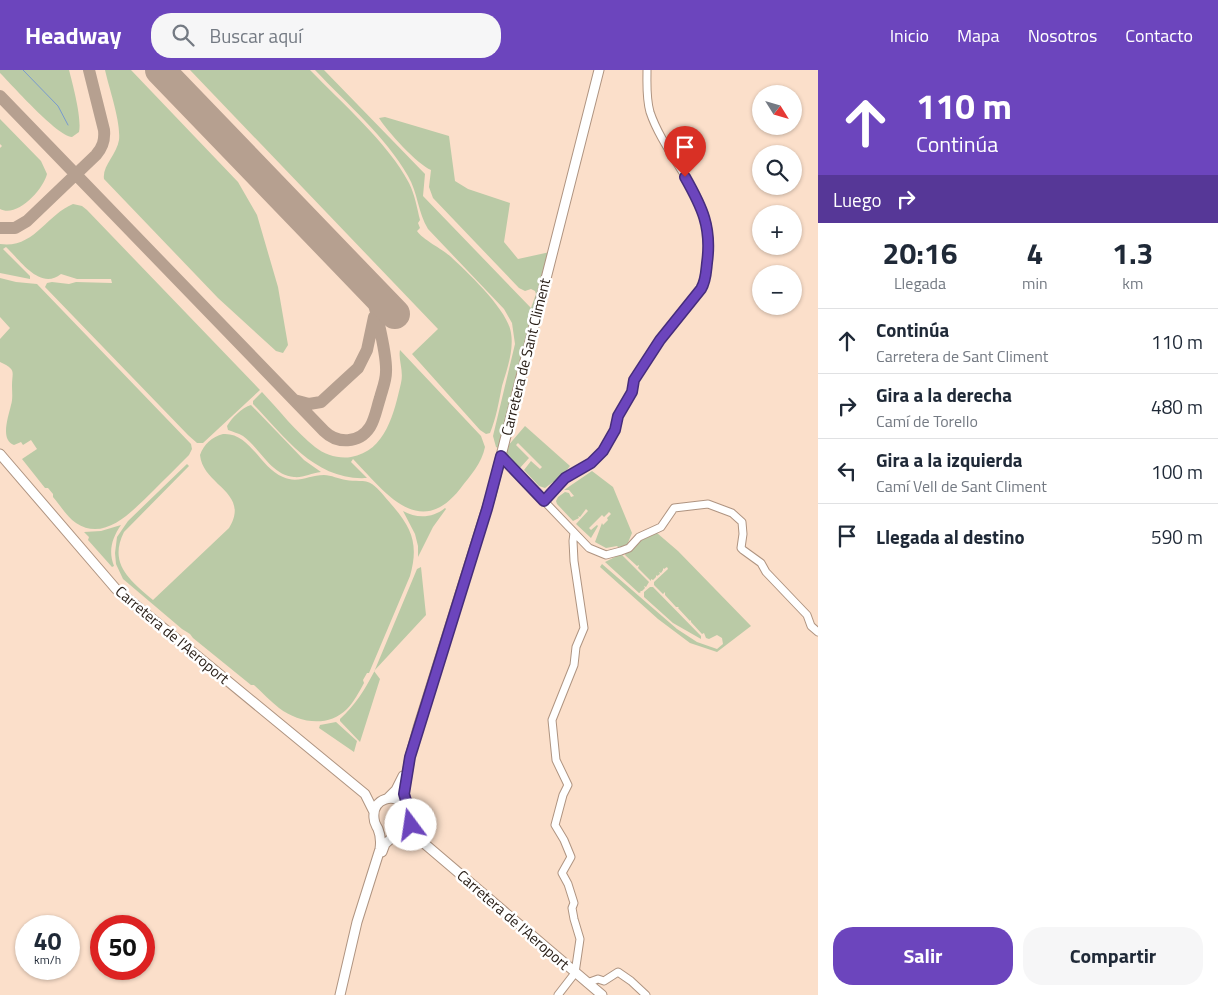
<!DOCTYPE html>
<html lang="es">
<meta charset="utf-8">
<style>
body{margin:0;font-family:"Titillium Web",sans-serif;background:#f6f6f7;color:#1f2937;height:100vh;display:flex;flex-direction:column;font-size:19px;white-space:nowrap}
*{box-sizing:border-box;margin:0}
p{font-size:16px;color:#747a83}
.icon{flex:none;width:28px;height:28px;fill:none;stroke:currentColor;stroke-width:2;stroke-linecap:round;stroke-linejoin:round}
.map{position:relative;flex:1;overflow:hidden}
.details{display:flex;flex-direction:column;background:#fff;width:400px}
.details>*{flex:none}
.banner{background:#6c45bd;color:#fff;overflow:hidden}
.needle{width:32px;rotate:127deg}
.tools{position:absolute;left:752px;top:15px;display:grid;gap:10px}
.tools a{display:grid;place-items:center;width:50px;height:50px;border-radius:50%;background:#fff;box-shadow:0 1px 4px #0004;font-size:25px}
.speed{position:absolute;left:15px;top:845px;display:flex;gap:10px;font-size:25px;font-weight:700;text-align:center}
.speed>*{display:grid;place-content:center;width:65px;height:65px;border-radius:50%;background:#fff;box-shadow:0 1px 4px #0004;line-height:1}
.speed small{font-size:12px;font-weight:400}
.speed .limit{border:8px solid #d22;background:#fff;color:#111}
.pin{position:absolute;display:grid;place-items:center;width:42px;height:42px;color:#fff;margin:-51px -21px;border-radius:50% 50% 50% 0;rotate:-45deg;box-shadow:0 0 5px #0007}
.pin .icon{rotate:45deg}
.me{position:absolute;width:55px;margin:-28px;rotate:346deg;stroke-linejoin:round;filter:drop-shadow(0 0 4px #0008)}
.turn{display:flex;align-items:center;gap:18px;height:105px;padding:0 15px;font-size:22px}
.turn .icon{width:65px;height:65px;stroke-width:2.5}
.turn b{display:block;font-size:35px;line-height:42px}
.then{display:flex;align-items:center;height:48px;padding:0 15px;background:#0003;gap:10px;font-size:19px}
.eta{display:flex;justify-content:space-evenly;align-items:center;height:85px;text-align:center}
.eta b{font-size:30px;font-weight:700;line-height:35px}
.cta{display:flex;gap:10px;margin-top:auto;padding:10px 15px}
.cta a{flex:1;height:58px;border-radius:20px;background:#6c45bd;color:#fff;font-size:20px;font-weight:700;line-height:58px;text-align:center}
.cta a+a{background:#f6f6f7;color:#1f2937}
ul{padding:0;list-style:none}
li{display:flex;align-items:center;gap:15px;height:65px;padding:0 15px;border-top:1px solid #e0e1e3}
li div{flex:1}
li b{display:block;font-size:19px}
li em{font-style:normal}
header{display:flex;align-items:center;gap:30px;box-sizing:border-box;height:70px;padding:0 25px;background:#6c45bd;color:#fff}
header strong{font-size:24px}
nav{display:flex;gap:28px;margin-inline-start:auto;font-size:18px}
.search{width:350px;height:45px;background:#f6f6f7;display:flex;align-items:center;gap:12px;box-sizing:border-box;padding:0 18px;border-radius:20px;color:#747a83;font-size:19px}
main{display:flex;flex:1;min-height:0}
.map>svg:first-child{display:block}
.green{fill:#bacaa6}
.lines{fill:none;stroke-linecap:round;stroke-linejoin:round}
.stream{stroke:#799ace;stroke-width:1}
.taxiway{stroke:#b6a090;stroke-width:12}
.runway{stroke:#b6a090;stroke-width:30}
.minor-casing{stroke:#af9481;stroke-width:9}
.major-casing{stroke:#af9481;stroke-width:11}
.minor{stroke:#fff;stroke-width:7}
.major{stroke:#fff;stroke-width:9}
.route-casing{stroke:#462d7b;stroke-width:12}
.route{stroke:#6c45bd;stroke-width:9}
.labels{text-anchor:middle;stroke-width:5;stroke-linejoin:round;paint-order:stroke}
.street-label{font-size:15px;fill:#2a2019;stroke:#fff}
</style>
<header>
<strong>Headway</strong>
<div class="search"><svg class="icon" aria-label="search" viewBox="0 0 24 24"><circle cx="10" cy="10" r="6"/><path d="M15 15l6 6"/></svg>Buscar aquí</div>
<nav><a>Inicio</a><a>Mapa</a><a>Nosotros</a><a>Contacto</a></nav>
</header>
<main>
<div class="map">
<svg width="818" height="925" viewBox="0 0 818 925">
<rect width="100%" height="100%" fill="#fbdfca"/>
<path class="green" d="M0,0H69C73,15 82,49 79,62L72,67C57,66 13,16 0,3Z
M105,0H131L238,112L257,145L278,217L288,275L283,283L276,281L218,228L104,109C102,96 117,84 119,70C121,52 109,18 105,0Z
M190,0H310C341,32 389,74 409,113C415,125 417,138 420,150L418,153L420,158L417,161C422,169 442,179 450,186C468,203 508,240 511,263C514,280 507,299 502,316C499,331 496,349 490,363L486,364L480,360L412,284L438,259Z
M315,0H324L425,104L423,126L531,238L536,224L535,221L531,219L525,221L519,218L433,128L429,117L431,100C418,95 386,60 379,48L385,47L449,66L455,111L468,119L510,133L504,172L518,189L550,182L500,376L498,378L496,377L493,366L515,274L512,253L504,239L428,159C418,143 418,123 408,106C385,66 347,34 315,0Z
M0,49L41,91L47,104C43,120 17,148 0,139V78L2,76L0,74Z
M73,134L82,136L87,140L260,320L203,373H197L188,365L45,217L47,213L52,212L69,214L76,212L112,213L111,209H77L61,204C40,221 20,190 6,177L3,179L30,206V209L0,203V174C34,179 46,145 73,134Z
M0,208L16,212L37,214L191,374L192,379L189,385C177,397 165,409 154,420C134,439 106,473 76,453C67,447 60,435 53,427V424L48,418H45L22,389L37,379L31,370L23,375L21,372L14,375C0,370 8,348 11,335C13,329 12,322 12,316C12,301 17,300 0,292V269L10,258L0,247Z
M400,280L481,366L485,377C482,393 470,406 460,419C419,471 384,421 353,389L351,392L367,408C315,411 285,367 253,334V331L262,322C279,340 296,362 315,377C325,385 339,389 351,387C386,381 394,343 401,313C404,301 398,289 400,280Z
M251,335L304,390L321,402C311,403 303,408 294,407C271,405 260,378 243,366C238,363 233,362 228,360L227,356C231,349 242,337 251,335Z
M525,356L570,396L558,411H556L557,413L553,412L545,418L539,416L524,400L531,391L540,399L542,397L518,373L516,375L529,388L519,399L507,386V377Z
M223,364C250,362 260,398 283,407C298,414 309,405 324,405C331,405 339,409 346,410C354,412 365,409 372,414C379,419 385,427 391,434C412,458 419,474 410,506L369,603H367L363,610L364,613C359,622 354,632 347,639C328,658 299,653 279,638C270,631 263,623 254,615H251L193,568L190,564L182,559L123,509L116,494L115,483L117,467L128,451L187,394L189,396L124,462C108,494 130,510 153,530L229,458C251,422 203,416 200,385C204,374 212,367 223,364Z
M592,401L613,417L632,463L627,475L619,478L617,476L606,478L595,472L602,453L603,455L608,450L607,448L611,444L609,442L604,447L602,445L589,458L591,460L597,455L598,456L591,468L576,454L588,441L586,439L580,447L578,446L579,448L573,451L557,434L556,431L558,427L565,422L569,423L571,427L574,426L569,420H564Z
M445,438L446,439L433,457L418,487V476L415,464L403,441C417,449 433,448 445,438Z
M121,455C112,468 108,481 114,496L112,497L88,470L89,467L84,462L101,461Z
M657,463L678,481L751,556L717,582L690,573L658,549L600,497L602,494L677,559L697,572L717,579L723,574L722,568L717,565L709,569L706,568L704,563L702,564L691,552V550L690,551L678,538L679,537H676L665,525V522L663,524L654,515V512L668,499L667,497L664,499L663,498V500L661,503L659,502L660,504L657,506L656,505V507L653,510L651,509V511L638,498L639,495L637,496L625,485L626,482L632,479L642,470Z
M621,484L649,512L646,517L644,516L645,518L642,521H640L641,522L639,523L605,492Z
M421,497L426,545L374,601L380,609L360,672L340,651V649C356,634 364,621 374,602L417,499Z
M650,517H653L701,566V569L673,553L644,527V522Z
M336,652L357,671L354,682L319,658L320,655Z"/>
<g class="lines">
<path class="stream" d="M23,0L58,36L68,55"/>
<path class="taxiway" d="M0,26L324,361C337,374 359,374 370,357C375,349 377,337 380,328C382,320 386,311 386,302C387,286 374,226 366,213
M0,158H15L27,151L96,85C103,77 105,70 104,60L89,0
M294,330L309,334L321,332L358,298L367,280L374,247"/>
<path class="runway" d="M160,0L395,244"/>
<g class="minor-casing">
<path id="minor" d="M501,386L589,478L606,485L621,481L629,478L639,467L661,457L674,438L708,434L732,443L742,452L743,464L741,478L743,480L761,493L766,502L807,545L811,556L818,562
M544,431L565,408L591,393L603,381L615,360L618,346L632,322L634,310L660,271L701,219C707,210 707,200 708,190C709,179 710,166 707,155C699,116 663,81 650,42C646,28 647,14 647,0
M587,913L598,909L604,911L618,902L631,911L646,925
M558,925L575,903L580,869L574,849L572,838L574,833L568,814L562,803L571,787L564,770L555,755L563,725L568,715L556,690L552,650L574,595L576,577L584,558L574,491L573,471L574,463"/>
</g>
<g class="major-casing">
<path id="major" d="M599,0L491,425L418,658L410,687L404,723L410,744L411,755L419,769L602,925
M0,384L116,519L365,724L374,742
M388,728L396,720L403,706
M398,763L408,765L419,770
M382,782L385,774L396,764
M340,925L357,852L380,779C381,772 381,766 378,759C376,755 374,753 374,748C372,728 395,722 407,736"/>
</g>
<use href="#minor" class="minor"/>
<use href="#major" class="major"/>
</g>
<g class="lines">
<g class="route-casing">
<path id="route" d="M411,755L410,744L404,724L410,687L487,439L501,386L544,431L565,408L591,393L603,381L615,360L618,346L632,322L634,310L660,270L701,219C706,211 706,202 707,193C712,157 702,137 685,107"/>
</g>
<use href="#route" class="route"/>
</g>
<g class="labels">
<g class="street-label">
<text transform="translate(526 287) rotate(-76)" y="5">Carretera de Sant Climent</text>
<text transform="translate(172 565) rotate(40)" y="5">Carretera de l'Aeroport</text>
<text transform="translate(513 850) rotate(41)" y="5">Carretera de l'Aeroport</text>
</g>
</g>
</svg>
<div class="tools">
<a><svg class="needle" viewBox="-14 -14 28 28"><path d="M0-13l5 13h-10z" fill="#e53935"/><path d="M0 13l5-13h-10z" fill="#747a83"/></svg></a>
<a><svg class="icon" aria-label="search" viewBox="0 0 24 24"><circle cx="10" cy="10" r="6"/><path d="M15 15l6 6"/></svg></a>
<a>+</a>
<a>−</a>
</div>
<div class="speed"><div>40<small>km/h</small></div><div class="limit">50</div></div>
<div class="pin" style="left:685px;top:107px;background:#d93025"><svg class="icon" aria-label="arrive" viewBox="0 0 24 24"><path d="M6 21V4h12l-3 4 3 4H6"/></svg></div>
<svg class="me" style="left:411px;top:755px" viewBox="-20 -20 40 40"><circle r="19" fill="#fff"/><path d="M0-13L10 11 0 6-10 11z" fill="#6c45bd"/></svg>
</div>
<section class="details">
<div class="banner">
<div class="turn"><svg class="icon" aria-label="ahead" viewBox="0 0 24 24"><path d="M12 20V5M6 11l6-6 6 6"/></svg><div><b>110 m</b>Continúa</div></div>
<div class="then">Luego<svg class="icon" aria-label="right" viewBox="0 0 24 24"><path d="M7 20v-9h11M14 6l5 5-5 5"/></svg></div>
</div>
<div class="eta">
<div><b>20:16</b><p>Llegada</p></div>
<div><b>4</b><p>min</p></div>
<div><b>1.3</b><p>km</p></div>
</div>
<ul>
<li><svg class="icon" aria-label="ahead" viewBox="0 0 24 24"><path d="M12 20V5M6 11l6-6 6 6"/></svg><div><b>Continúa</b><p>Carretera de Sant Climent</p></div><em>110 m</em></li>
<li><svg class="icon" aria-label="right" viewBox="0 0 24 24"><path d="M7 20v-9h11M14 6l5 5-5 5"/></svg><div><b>Gira a la derecha</b><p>Camí de Torello</p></div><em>480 m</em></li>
<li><svg class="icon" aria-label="left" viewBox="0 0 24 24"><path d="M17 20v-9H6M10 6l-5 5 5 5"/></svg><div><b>Gira a la izquierda</b><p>Camí Vell de Sant Climent</p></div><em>100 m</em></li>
<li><svg class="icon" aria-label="arrive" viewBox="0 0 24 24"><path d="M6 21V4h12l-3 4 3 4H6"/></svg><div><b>Llegada al destino</b></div><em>590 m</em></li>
</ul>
<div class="cta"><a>Salir</a><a>Compartir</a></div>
</section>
</main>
